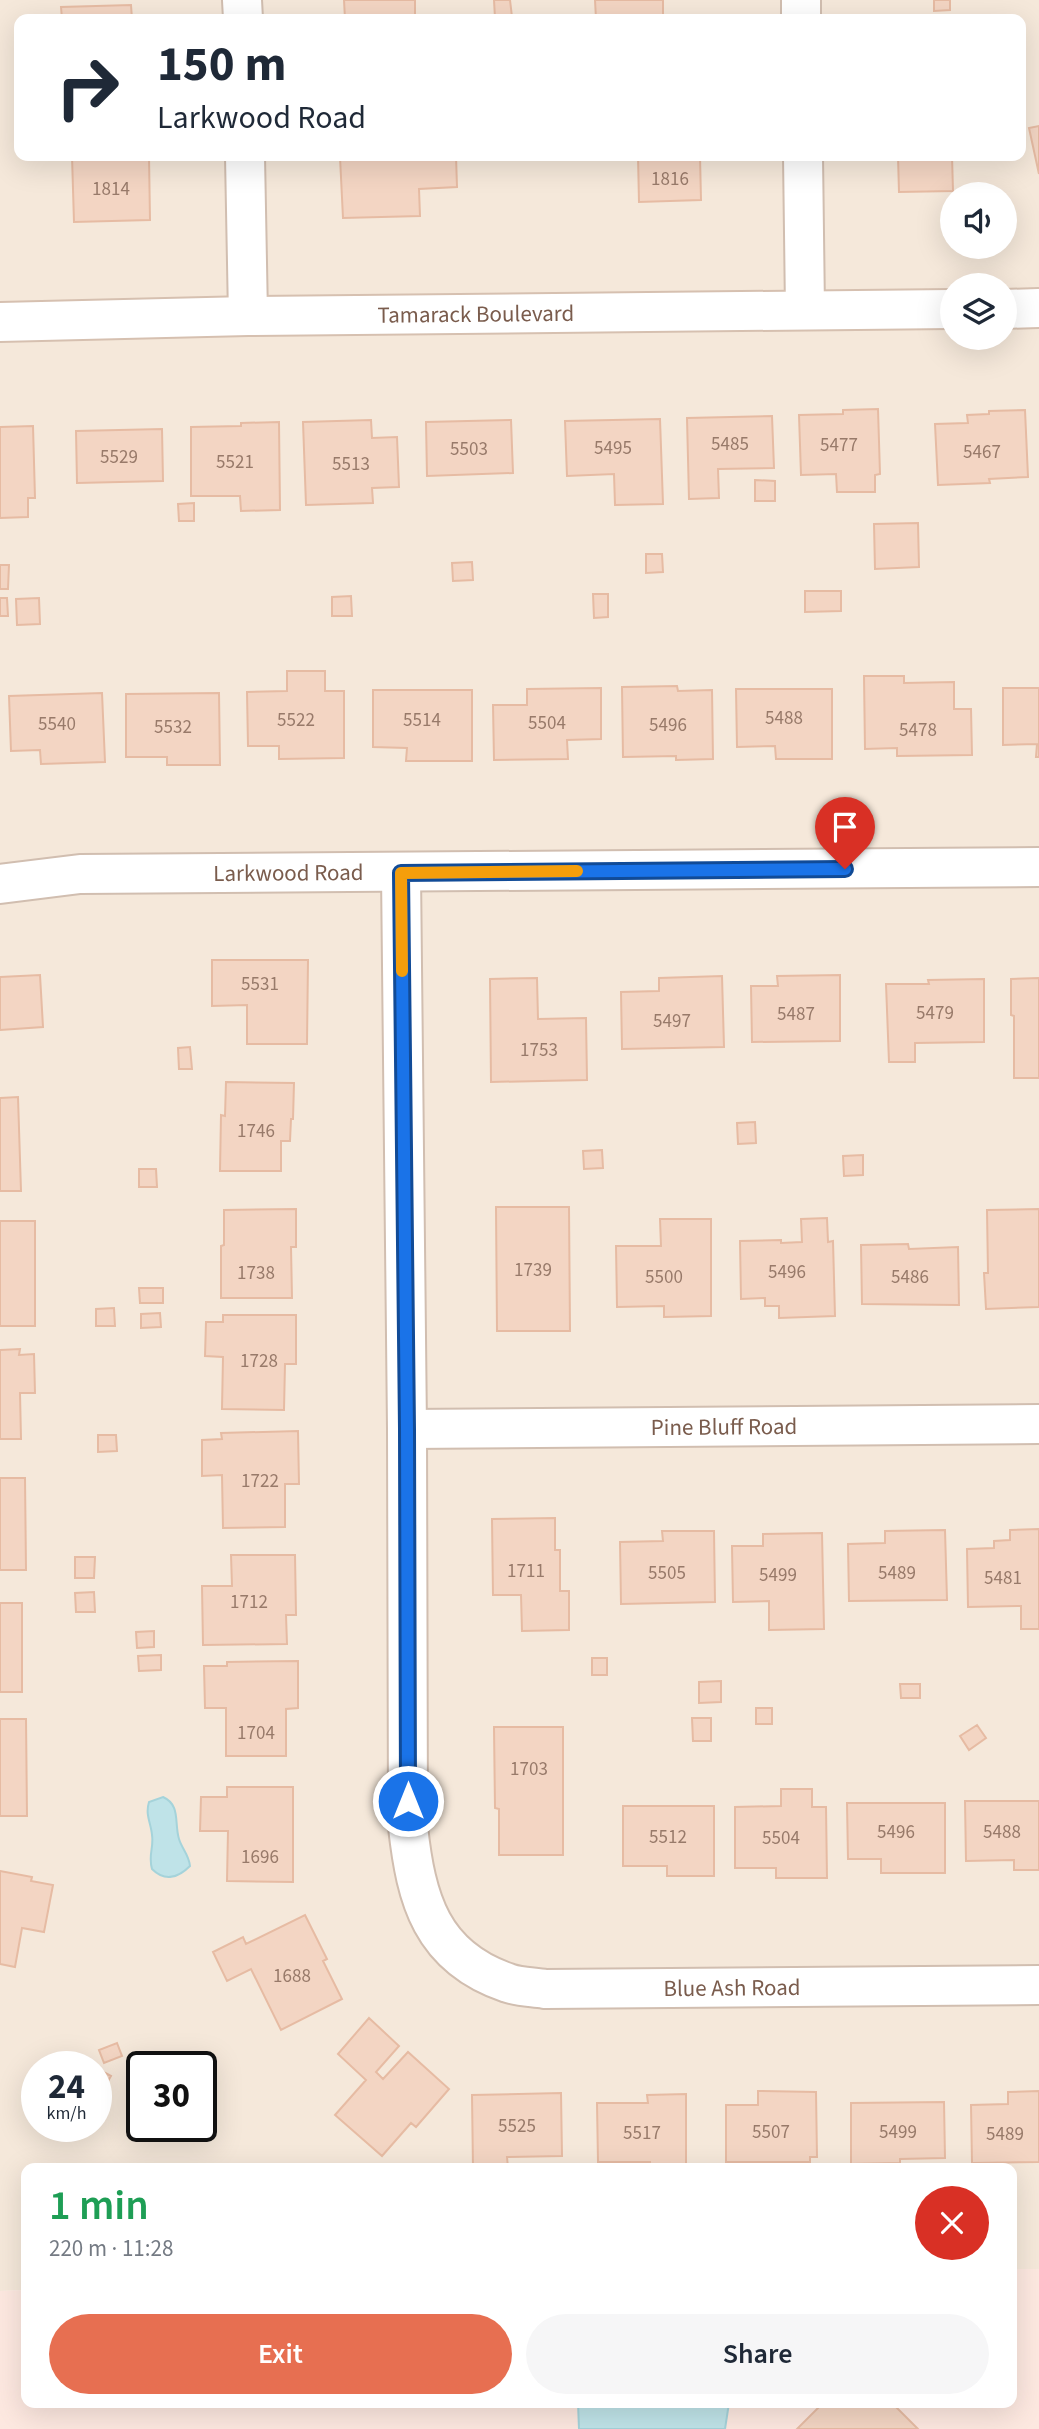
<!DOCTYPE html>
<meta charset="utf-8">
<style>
body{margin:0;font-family:"Source Sans 3",sans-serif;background:#f6f6f7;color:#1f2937;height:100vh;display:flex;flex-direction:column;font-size:26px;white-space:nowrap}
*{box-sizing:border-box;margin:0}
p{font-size:23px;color:#747a83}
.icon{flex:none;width:38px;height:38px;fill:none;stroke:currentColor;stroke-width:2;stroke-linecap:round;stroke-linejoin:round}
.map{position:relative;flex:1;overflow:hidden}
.side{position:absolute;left:21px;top:2163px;width:996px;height:245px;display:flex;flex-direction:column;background:#fff;border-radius:14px;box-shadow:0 7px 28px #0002}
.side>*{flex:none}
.guide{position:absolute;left:14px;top:14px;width:1012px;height:147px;border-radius:14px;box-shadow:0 7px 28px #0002;background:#fff;color:#1f2937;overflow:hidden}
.buttons{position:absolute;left:940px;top:182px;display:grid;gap:14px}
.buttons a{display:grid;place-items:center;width:77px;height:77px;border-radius:50%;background:#fff;box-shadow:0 7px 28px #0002;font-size:35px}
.speed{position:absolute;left:21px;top:2051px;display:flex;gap:14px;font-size:35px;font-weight:700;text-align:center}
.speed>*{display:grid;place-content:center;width:91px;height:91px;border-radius:50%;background:#fff;box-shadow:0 7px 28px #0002;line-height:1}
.speed small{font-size:18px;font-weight:400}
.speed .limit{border:4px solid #111;border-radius:10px;background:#fff;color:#111}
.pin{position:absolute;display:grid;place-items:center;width:60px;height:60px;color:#fff;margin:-72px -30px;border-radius:50% 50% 50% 0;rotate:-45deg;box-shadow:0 0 7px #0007}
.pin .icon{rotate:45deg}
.me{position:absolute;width:77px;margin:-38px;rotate:0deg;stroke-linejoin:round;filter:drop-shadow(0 0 5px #0008)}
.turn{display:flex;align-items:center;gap:24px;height:147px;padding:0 28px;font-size:32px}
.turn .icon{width:91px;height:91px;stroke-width:2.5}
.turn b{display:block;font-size:49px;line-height:60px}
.round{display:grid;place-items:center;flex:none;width:74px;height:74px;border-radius:37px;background:#f6f6f7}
.head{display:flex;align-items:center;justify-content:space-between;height:119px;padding:0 28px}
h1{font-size:42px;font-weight:600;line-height:52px;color:#1e9e55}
.primary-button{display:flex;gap:14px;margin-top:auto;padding:14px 28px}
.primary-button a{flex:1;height:80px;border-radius:42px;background:#e76f51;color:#fff;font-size:28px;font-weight:600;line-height:80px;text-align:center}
.primary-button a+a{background:#f6f6f7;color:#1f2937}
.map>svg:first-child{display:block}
.residential{fill:#f5e8da;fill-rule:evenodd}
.commercial{fill:#fde8e0}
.water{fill:#bfe3e8;stroke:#a5d3da;stroke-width:2}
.building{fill:#f3d5c3;stroke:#e6bba3;stroke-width:2}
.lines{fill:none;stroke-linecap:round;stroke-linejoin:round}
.street-casing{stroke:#d1beb0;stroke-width:42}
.secondary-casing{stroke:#d6c0b0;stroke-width:42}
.street{stroke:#fff;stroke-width:38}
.secondary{stroke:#fff;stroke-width:38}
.route-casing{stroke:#114b97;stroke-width:18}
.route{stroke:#1a73e8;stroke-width:12}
.slow{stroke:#f59e0b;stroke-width:12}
.labels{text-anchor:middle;stroke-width:7;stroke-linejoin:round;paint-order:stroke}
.number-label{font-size:19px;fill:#987a6a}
.street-label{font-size:23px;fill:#7a5c4d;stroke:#fffaf3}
</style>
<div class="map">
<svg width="1039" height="2429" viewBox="0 0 1039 2429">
<rect width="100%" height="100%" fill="#fdf6ec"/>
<path class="residential" d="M0,0H1039V2269H1012V2168H26V2290L0,2291ZM19,19H1020V156H19ZM952,194H1004V247H952ZM952,285H1004V338H952ZM37,2067H96V2126H37ZM142,2067H201V2126H142Z"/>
<path class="commercial" d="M1012,2269H1039V2429H0V2291L26,2290V2403H1012Z"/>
<path class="water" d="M163,1797C181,1805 174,1823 179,1839C182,1849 189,1855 190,1866C178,1878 165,1882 152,1869C148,1855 154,1848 152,1835C151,1823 145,1815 149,1802Z
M578,2403H729L725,2429H579Z"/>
<path class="building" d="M344,0H415V19H345Z
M494,0H510L512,17L495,18Z
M595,0H663V19H596Z
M934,0H950V10L934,11Z
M131,5L132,19H62L61,7Z
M1039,126V174L1029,128Z
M72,156H149L150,220L74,222Z
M367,156H456L457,187L419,189L420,216L343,218L340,157Z
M638,156H700L701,200L639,202Z
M898,156H952L953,191L899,192Z
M878,409L880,474L875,475V492H837L836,474L801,475L799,415L843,414V410Z
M1025,410L1028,477L989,479L990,483L938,485L935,424L968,423L967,415L989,414V411Z
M772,416L774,468L718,469L719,498L689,499L687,418Z
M660,419L663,504L615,505L614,474L567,476L565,421Z
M371,420L372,438L397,437L399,487L372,488L373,503L306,505L303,422Z
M511,420L513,473L427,476L426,422Z
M279,422L280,510L241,511L240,496H191V427L241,426V423Z
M33,426L35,498H28V517L0,518V427Z
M162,429L163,481L77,483L76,431Z
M755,480L775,481V501H755Z
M194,503V521H179L178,504Z
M918,523L919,567L875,569L874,524Z
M646,554H662L663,572L646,573Z
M472,562L473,580L453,581L452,563Z
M0,565H9L8,589H0Z
M805,591H841V611L805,612Z
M593,594H608V617L594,618Z
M351,596L352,616H332V597Z
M0,598H7L8,616H0Z
M39,598L40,624L17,625L16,599Z
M287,671H325V691H344V758L279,759V746H248L247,692L287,691Z
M864,676H904V683L954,682V709H971L972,755L897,756V748L865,749Z
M677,686L678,691L712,690L713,759L676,760V756L623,757L622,687Z
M601,688V739L567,740L568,759L494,760L493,705H527V689Z
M1003,688H1039V757H1036L1037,744L1003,745Z
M736,689H832V759H776L775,746L737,747Z
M373,690H472V761H406L407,748L373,747Z
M102,693L105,762L41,764L40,750L11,751L9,696Z
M219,693L220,765H167V757H126V694Z
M212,960H308L307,1044H247V1005L212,1006Z
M40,975L43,1027L0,1030V977Z
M840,975V1041L752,1042L751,986H778L777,976Z
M722,976L724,1047L622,1049L621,992L659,991V978Z
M537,978L538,1019L586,1018L587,1080L491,1082L490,979Z
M1039,978V1078H1014V1016L1011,1015V979Z
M984,979V1042L915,1043V1062H889L886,984H929L928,980Z
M190,1047L192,1069H179L178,1048Z
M226,1082L294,1083L293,1119H291L290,1141H281V1171H220L221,1115L225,1116Z
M18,1097L21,1191H0V1098Z
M755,1122L756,1143L738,1144L737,1123Z
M602,1150L603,1168L584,1169L583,1151Z
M863,1155V1175L844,1176L843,1156Z
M139,1169H156L157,1187H139Z
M496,1207H569L570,1331H497Z
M296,1209V1247H291L292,1298H221V1246L224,1245V1210Z
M1039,1209V1307L986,1309L984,1273H988L987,1210Z
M827,1218L828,1242L833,1241L835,1316L779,1318V1306H765V1298L741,1299L740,1241L781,1240V1243L802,1242L801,1219Z
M660,1219H711V1316L664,1317V1306L617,1307L616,1246H661Z
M0,1221H35V1326H0Z
M908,1244L909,1249L958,1247L959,1305L862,1304L861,1245Z
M139,1288H163V1303H140Z
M114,1308L115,1326H96V1309Z
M160,1313L161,1327L141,1328V1314Z
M223,1315H296V1364H285L284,1410L222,1409L223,1357L205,1356L206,1322H223Z
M20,1349L19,1355L34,1354L35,1393H20L21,1439H0V1350Z
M298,1431L299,1484H285V1527L223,1528L222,1475L202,1476V1440L222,1439L221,1433Z
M98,1435H116L117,1451L98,1452Z
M0,1478H25L26,1570H0Z
M555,1518V1550H560V1591H569V1630L522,1631L521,1595H493L492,1519Z
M1039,1529V1629H1021V1606L968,1607L967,1549L994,1548V1541L1010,1540V1530Z
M945,1530L947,1600L849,1601L848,1544L885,1543V1531Z
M662,1531H714L715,1602L621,1604L620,1542L663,1541Z
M822,1533L824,1629L769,1630V1601L733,1602L732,1546H763V1534Z
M231,1555H295L296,1615H286L287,1644L203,1645L202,1586H232Z
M75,1557H95L94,1578H75Z
M94,1592L95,1612H76L75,1593Z
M0,1603H22V1692H0Z
M154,1631V1647L137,1648L136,1632Z
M161,1655V1670L139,1671L138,1656Z
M592,1658H607V1675H592Z
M298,1661V1708L286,1709V1756H226V1708H205L204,1666H227V1662Z
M721,1681V1702L699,1703V1682Z
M900,1684H920V1698H901Z
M756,1708H772V1724H756Z
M692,1718H711V1741H693Z
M0,1719H26L27,1816H0Z
M977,1725L986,1738L969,1750L960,1736Z
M494,1727H563V1855H499V1809L495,1808Z
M227,1787H293V1882L227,1881L228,1831H200L201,1797H227Z
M781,1789H812V1807H826L827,1878H776V1868H735V1807L781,1806Z
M965,1801H1039V1870H1014V1860L966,1861Z
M847,1803H945V1873H881V1859H848Z
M623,1806H714V1876H667V1866H623Z
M0,1871L32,1877L31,1881L53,1885L44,1932L22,1928L15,1967L0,1964Z
M305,1915L327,1959L323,1961L342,1999L281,2030L251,1969L227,1981L213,1952L243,1937L246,1944Z
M369,2018L399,2046L376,2072L383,2079L408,2052L449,2089L416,2127L411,2123L382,2156L335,2115L366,2080L338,2054Z
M117,2043L122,2056L104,2063L99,2050Z
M96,2068L111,2076L103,2090L96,2086Z
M758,2091L816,2092L817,2157H810V2162H726V2105H758Z
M1039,2091V2162L972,2163L971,2105L1008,2104V2092Z
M561,2093L562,2156L507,2157L508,2168H473L472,2095Z
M686,2094V2168H650V2162H598L597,2103H648L647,2095Z
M944,2102L945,2158L900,2159V2163L851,2164V2103Z
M823,2403H892L918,2429H797Z"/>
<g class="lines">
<g class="street-casing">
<g id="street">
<path d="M242,0L243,19"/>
<path d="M801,0V19"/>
<path d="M245,156L248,316"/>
<path d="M803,156L805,310"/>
<path id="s1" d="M401,873L407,1429L408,1827C416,1899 431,1957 508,1983C519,1987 533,1987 545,1989L1039,1985"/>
<path id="s2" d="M0,884L80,874L1039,867"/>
<path id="s3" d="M407,1429L1039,1424"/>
</g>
</g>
<g class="secondary-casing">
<g id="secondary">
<path d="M1004,309L1039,308"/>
<path id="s4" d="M0,322L248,316L952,309"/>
</g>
</g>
<use href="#street" class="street"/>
<use href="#secondary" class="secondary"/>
</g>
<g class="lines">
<g class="route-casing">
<path id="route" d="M408,1801L407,1429L401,873L845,869"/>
</g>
<use href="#route" class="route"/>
<path class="slow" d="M402,971L401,873L577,871"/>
</g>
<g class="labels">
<g class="number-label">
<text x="670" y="185">1816</text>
<text x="111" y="195">1814</text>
<text x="730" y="450">5485</text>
<text x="839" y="451">5477</text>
<text x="613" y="454">5495</text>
<text x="469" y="455">5503</text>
<text x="982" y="458">5467</text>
<text x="119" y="463">5529</text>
<text x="235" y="468">5521</text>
<text x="351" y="470">5513</text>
<text x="784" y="724">5488</text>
<text x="296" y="726">5522</text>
<text x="422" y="726">5514</text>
<text x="547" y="729">5504</text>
<text x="57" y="730">5540</text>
<text x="668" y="731">5496</text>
<text x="173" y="733">5532</text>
<text x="918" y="736">5478</text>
<text x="260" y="990">5531</text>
<text x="935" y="1019">5479</text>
<text x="796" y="1020">5487</text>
<text x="672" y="1027">5497</text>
<text x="539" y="1056">1753</text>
<text x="256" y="1137">1746</text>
<text x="533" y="1276">1739</text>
<text x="787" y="1278">5496</text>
<text x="256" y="1279">1738</text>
<text x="664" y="1283">5500</text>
<text x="910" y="1283">5486</text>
<text x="259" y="1367">1728</text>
<text x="260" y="1487">1722</text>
<text x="526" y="1577">1711</text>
<text x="667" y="1579">5505</text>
<text x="897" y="1579">5489</text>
<text x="778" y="1581">5499</text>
<text x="1003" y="1584">5481</text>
<text x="249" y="1608">1712</text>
<text x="256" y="1739">1704</text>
<text x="529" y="1775">1703</text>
<text x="896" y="1838">5496</text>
<text x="1002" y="1838">5488</text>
<text x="668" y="1843">5512</text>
<text x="781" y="1844">5504</text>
<text x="260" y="1863">1696</text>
<text x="292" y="1982">1688</text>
<text x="517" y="2132">5525</text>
<text x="771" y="2138">5507</text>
<text x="898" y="2138">5499</text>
<text x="642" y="2139">5517</text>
<text x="1005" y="2140">5489</text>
</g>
<g class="street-label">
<text dy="8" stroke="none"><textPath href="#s4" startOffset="476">Tamarack Boulevard</textPath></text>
<text dy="8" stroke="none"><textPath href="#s2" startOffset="289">Larkwood Road</textPath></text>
<text dy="8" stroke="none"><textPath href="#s3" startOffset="317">Pine Bluff Road</textPath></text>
<text dy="8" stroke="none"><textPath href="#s1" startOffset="1377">Blue Ash Road</textPath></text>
</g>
</g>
</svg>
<div class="buttons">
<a><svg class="icon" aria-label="sound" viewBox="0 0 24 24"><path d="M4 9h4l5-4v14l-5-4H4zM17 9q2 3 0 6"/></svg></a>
<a><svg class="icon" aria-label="layers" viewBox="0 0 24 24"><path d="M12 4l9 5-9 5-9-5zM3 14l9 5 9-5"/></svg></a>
</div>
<div class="speed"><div>24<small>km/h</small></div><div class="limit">30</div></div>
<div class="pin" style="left:845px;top:869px;background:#d93025"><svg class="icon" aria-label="arrive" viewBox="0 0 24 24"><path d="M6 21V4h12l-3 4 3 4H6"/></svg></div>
<svg class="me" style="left:408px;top:1801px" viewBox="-20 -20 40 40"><circle r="17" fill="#1a73e8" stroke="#fff" stroke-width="3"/><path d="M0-11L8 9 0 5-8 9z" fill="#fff"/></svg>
<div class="guide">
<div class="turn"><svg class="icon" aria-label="right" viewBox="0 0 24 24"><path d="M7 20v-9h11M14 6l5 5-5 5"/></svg><div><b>150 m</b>Larkwood Road</div></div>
</div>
<section class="side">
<div class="head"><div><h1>1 min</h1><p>220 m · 11:28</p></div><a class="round" style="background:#d93025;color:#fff"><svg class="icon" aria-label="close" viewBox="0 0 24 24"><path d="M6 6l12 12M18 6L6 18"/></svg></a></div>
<div class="primary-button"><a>Exit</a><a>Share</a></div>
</section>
</div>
